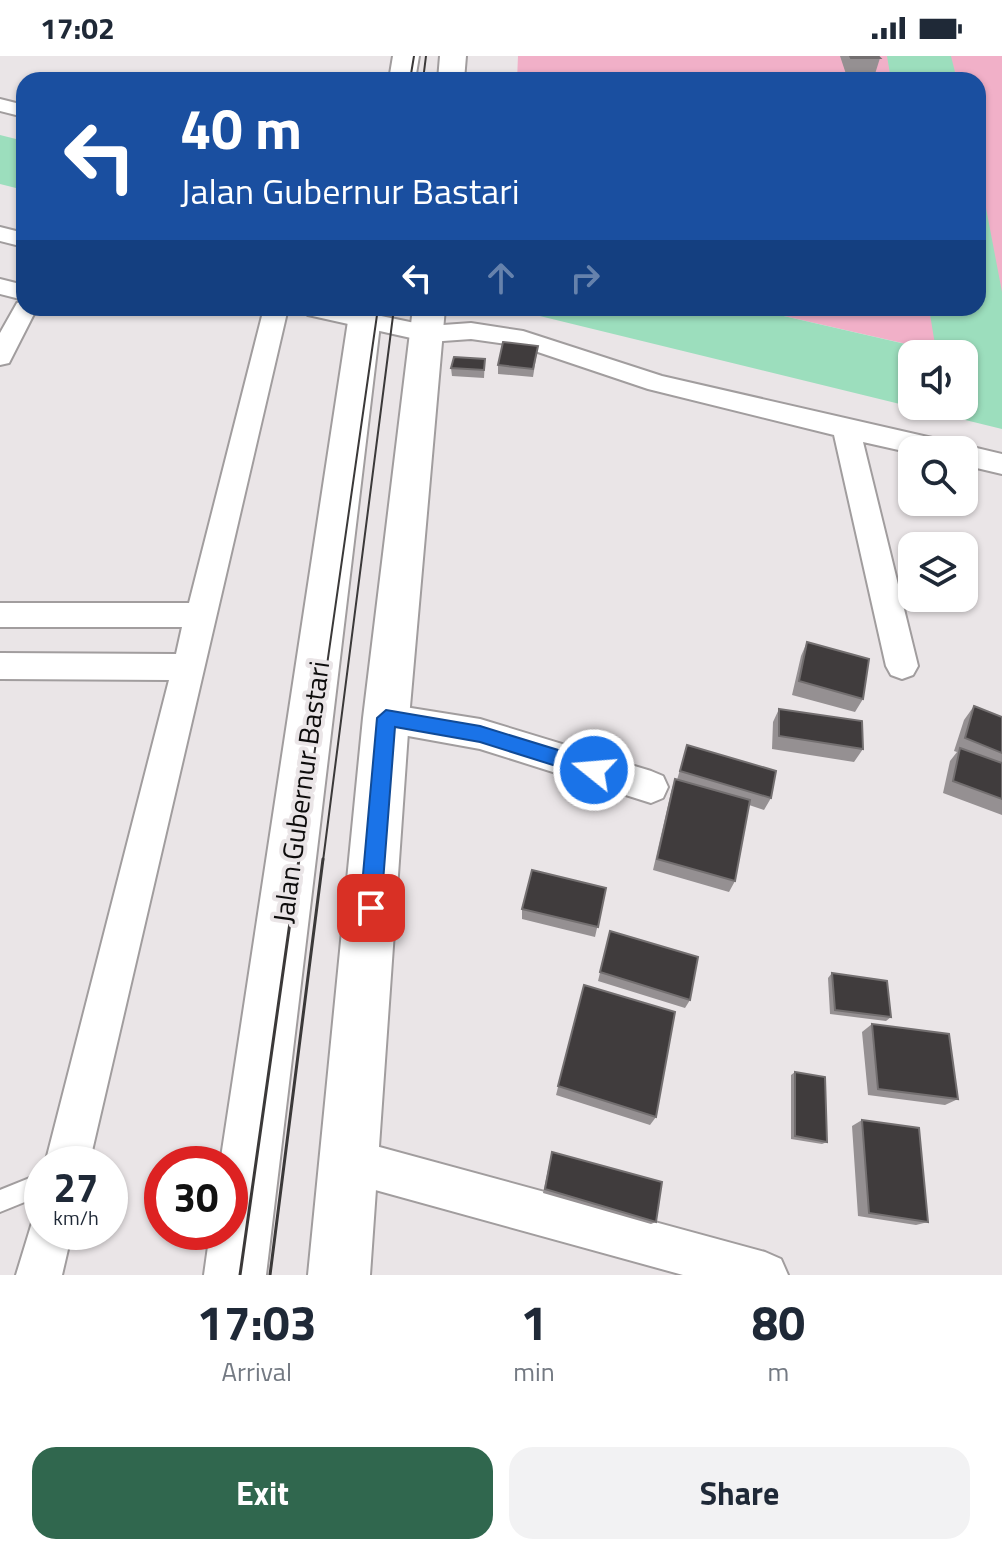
<!DOCTYPE html>
<style>
body{margin:0;font-family:"Titillium Web",sans-serif;background:#f2f2f3;color:#1f2937;height:100vh;display:flex;flex-direction:column;font-size:30px;white-space:nowrap}
*{box-sizing:border-box;margin:0}
p{font-size:26px;color:#747a83}
.icon{flex:none;width:44px;height:44px;fill:none;stroke:currentColor;stroke-width:2;stroke-linecap:round;stroke-linejoin:round}
.map{position:relative;height:1219px;overflow:hidden}
.panel{display:flex;flex-direction:column;background:#fff;flex:1}
.panel>*{flex:none}
.guide{position:absolute;left:16px;top:16px;width:970px;height:244px;border-radius:24px;box-shadow:0 2px 6px #0004;background:#1a4fa0;color:#fff;overflow:hidden}
.tools{position:absolute;left:898px;top:284px;display:grid;gap:16px}
.tools a{display:grid;place-items:center;width:80px;height:80px;border-radius:16px;background:#fff;box-shadow:0 2px 6px #0004;font-size:40px}
.speed{position:absolute;left:24px;top:1090px;display:flex;gap:16px;font-size:40px;font-weight:700;text-align:center}
.speed>*{display:grid;place-content:center;width:104px;height:104px;border-radius:50%;background:#fff;box-shadow:0 2px 6px #0004;line-height:1}
.speed small{font-size:20px;font-weight:400}
.speed .limit{border:12px solid #d22;background:#fff;color:#111}
.pin{position:absolute;display:grid;place-items:center;width:68px;height:68px;color:#fff;margin:-34px;border-radius:16px;box-shadow:0 4px 12px #0006}
.me{position:absolute;width:88px;margin:-44px;rotate:287deg;stroke-linejoin:round;filter:drop-shadow(0 0 6px #0008)}
.turn{display:flex;align-items:center;gap:28px;height:168px;padding:0 32px;font-size:36px}
.turn .icon{width:104px;height:104px;stroke-width:2.5}
.turn b{display:block;font-size:56px;line-height:68px}
.lanes{display:flex;align-items:center;height:76px;padding:0 32px;background:#0003;justify-content:center;gap:40px;direction:ltr}
.lanes .off{opacity:.35}
.eta{display:flex;justify-content:space-evenly;align-items:center;height:136px;text-align:center}
.eta b{font-size:48px;font-weight:700;line-height:56px}
.action{display:flex;gap:16px;margin-top:auto;padding:16px 32px}
.action a{flex:1;height:92px;border-radius:24px;background:#30674e;color:#fff;font-size:32px;font-weight:700;line-height:92px;text-align:center}
.action a+a{background:#f2f2f3;color:#1f2937}
.status{display:flex;justify-content:space-between;align-items:center;height:56px;padding:0 40px;background:#fff;direction:ltr}
.status svg{height:22px;fill:currentColor}
.map>svg:first-child{display:block}
.green{fill:#f1b0c8}
.water{fill:#9cdebd;fill-rule:evenodd}
.lines{fill:none;stroke-linecap:round;stroke-linejoin:round}
.lane-casing{stroke:#a19d9e;stroke-width:4}
.street-casing{stroke:#a19d9e;stroke-width:4}
.highway-casing{stroke:#a19d9e;stroke-width:4}
.lane{fill:#fff;fill-rule:evenodd}
.street{fill:#fff;fill-rule:evenodd}
.highway{fill:#fff;fill-rule:evenodd}
.tram-far1{stroke:#3b3939;stroke-width:2}
.tram{stroke:#3b3939;stroke-width:3}
.wall{fill:#959092}
.building{fill:#403c3d;stroke:#736f70;stroke-width:2}
.route{fill:#1a73e8;stroke:#114b97;stroke-width:2}
.labels{text-anchor:middle;stroke-width:8;stroke-linejoin:round;paint-order:stroke}
.street-label{font-size:28px;fill:#0d0c0c;stroke:#eae5e7}
</style>
<div class="status"><b>17:02</b><svg viewBox="0 0 49 12"><path d="M0 12V9h3v3zM5 12V6h3v6zM10 12V3h3v9zM15 12V0h3v12zM26 1h20v11H26zM47 4h2v5h-2z"/></svg></div>
<div class="map">
<svg width="1002" height="1219" viewBox="0 0 1002 1219">
<rect width="100%" height="100%" fill="#eae5e7"/>
<path class="green" d="M518,0H1002V311L964,298L937,295L749,252H978V24H517Z"/>
<path class="water" d="M887,0H951L957,24H891Z
M0,79L24,85V134L0,128Z
M978,110L1002,236V373L507,252H749L936,295L929,252H978ZM912,298H964V350H912Z"/>
<g class="lines">
<g class="lane-casing">
<path id="lane" d="M42,1117V1139L0,1156V1134Z"/>
</g>
<g class="street-casing">
<path id="street" d="M0,43L24,49V61L0,55Z
M0,171L24,177V191L0,185Z
M0,223L24,229V244L0,238Z
M24,245V252H37L9,307L0,309V277L17,247Z
M264,252H288L89,1108H45L169,624L0,623V597L176,598L182,571H0V547H189Z
M296,252H343L429,270L471,267L523,275L662,320L941,384L951,387L954,393L964,389L1002,398V418L964,409V394H912V397L863,386L918,610L913,619L902,623L891,619L886,610L834,379L648,333L520,290L471,283L429,286L308,259Z
M386,648L480,663L651,715L663,720L668,731L663,742L651,747L480,693L386,676L374,672L369,662L374,652Z
M350,1083L765,1196L781,1203L788,1219H683L350,1127L335,1120L328,1105L335,1090Z
M42,1157V1176H72L62,1219H16L34,1160Z"/>
</g>
<g class="highway-casing">
<path id="highway" d="M393,0H419L415,24H389Z
M440,0H466L464,24H438Z
M350,252H382L266,1219H204L210,1176H230V1108H220Z
M413,252H445L409,662L370,1219H308L363,662Z"/>
</g>
<use href="#lane" class="lane"/>
<use href="#street" class="street"/>
<use href="#highway" class="highway"/>
<path class="tram-far1" d="M410,24L414,0
M423,24L426,0
M299,805L378,252
M323,805L394,252"/>
<path class="tram" d="M240,1219L299,803
M270,1219L323,803"/>
</g>
<path class="wall" d="M840,0H878L880,2L875,18H846Z
M538,290L533,321L498,318V309Z
M485,303L484,322L452,320L451,312Z
M807,586L863,643L855,656L792,639L801,600Z
M974,650L1002,661V759L943,737L950,705L957,696L954,695L964,664Z
M779,653L863,693L854,706L772,693L773,666Z
M687,689L771,742L764,754L749,749L735,825L729,836L653,814L671,736L675,723L677,724Z
M606,832L595,881L522,863V853Z
M610,875L690,944L685,952L598,925Z
M832,917L891,961L886,965L830,958L828,922Z
M584,929L656,1061L650,1069L556,1039Z
M872,968L958,1043L945,1049L868,1039L862,976Z
M795,1016L827,1086L822,1088L791,1083V1019Z
M862,1064L928,1166L916,1169L858,1160L852,1070Z
M551,1100L656,1166L651,1168L543,1137Z"/>
<path class="building" d="M850,0H878L880,2H851Z
M503,286L538,290L533,313L498,309Z
M454,301L485,303L484,314L451,312Z
M807,586L869,603L863,643L799,625Z
M974,650L1002,661V697L965,682Z
M779,653L862,665L863,693L779,680Z
M687,689L776,715L771,742L680,715Z
M960,692L1002,707V743L953,725Z
M675,723L750,744L735,825L657,803Z
M532,814L606,832L598,871L522,853Z
M610,875L698,901L690,944L600,916Z
M832,917L887,925L891,961L835,954Z
M584,929L675,956L656,1061L558,1030Z
M872,968L949,978L958,1043L878,1033Z
M795,1016L825,1021L827,1086L795,1080Z
M862,1064L919,1072L928,1166L869,1157Z
M552,1096L662,1126L656,1166L545,1133Z"/>
<path class="route" d="M386,654L480,670L594,705L604,714L594,722L480,686L395,671L381,852L378,859L371,862L363,859L360,852L377,662Z"/>
<g class="labels">
<g class="street-label">
<text transform="translate(301 736) rotate(-82)" y="10">Jalan Gubernur Bastari</text>
</g>
</g>
</svg>
<div class="tools">
<a><svg class="icon" aria-label="sound" viewBox="0 0 24 24"><path d="M4 9h4l5-4v14l-5-4H4zM17 9q2 3 0 6"/></svg></a>
<a><svg class="icon" aria-label="search" viewBox="0 0 24 24"><circle cx="10" cy="10" r="6"/><path d="M15 15l6 6"/></svg></a>
<a><svg class="icon" aria-label="layers" viewBox="0 0 24 24"><path d="M12 4l9 5-9 5-9-5zM3 14l9 5 9-5"/></svg></a>
</div>
<div class="speed"><div>27<small>km/h</small></div><div class="limit">30</div></div>
<div class="pin" style="left:371px;top:852px;background:#d93025"><svg class="icon" aria-label="arrive" viewBox="0 0 24 24"><path d="M6 21V4h12l-3 4 3 4H6"/></svg></div>
<svg class="me" style="left:594px;top:714px" viewBox="-20 -20 40 40"><circle r="17" fill="#1a73e8" stroke="#fff" stroke-width="3"/><path d="M0-11L8 9 0 5-8 9z" fill="#fff"/></svg>
<div class="guide">
<div class="turn"><svg class="icon" aria-label="left" viewBox="0 0 24 24"><path d="M17 20v-9H6M10 6l-5 5 5 5"/></svg><div><b>40 m</b>Jalan Gubernur Bastari</div></div>
<div class="lanes"><svg class="icon" aria-label="left" viewBox="0 0 24 24"><path d="M17 20v-9H6M10 6l-5 5 5 5"/></svg><svg class="icon off" aria-label="ahead" viewBox="0 0 24 24"><path d="M12 20V5M6 11l6-6 6 6"/></svg><svg class="icon off" aria-label="right" viewBox="0 0 24 24"><path d="M7 20v-9h11M14 6l5 5-5 5"/></svg></div>
</div>
</div>
<section class="panel">
<div class="eta">
<div><b>17:03</b><p>Arrival</p></div>
<div><b>1</b><p>min</p></div>
<div><b>80</b><p>m</p></div>
</div>
<div class="action"><a>Exit</a><a>Share</a></div>
</section>
